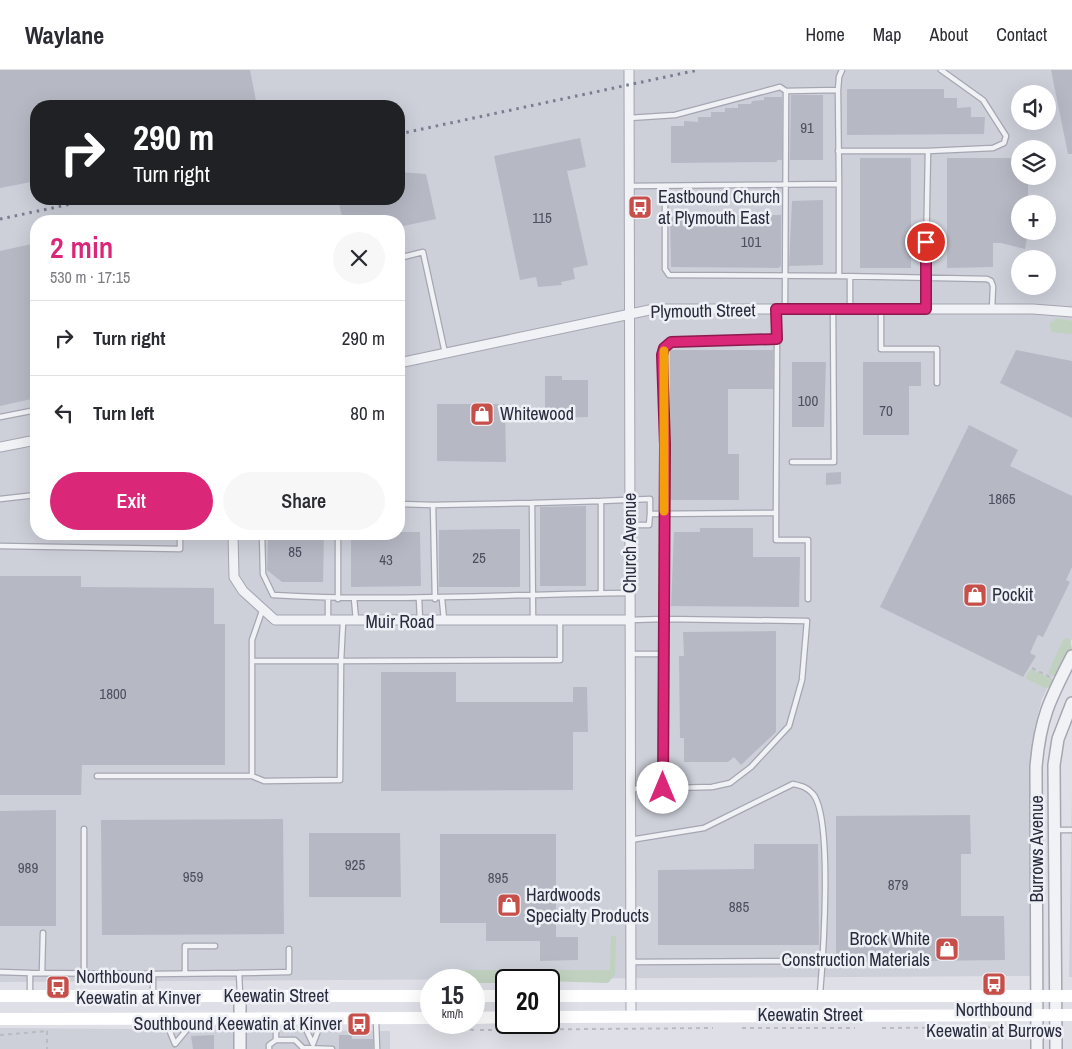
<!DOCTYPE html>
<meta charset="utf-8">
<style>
body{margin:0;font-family:"Archivo Narrow",sans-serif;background:#f7f7f7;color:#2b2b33;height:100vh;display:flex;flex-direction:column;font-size:19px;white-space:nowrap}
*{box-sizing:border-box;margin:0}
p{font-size:16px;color:#7c7c81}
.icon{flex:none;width:28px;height:28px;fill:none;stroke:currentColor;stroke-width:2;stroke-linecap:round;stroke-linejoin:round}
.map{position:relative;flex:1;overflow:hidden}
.side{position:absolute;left:30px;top:145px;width:375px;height:325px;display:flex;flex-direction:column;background:#fff;border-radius:20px;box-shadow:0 5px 20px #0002}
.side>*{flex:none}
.guide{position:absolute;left:30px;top:30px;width:375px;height:105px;border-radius:20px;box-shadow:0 5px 20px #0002;background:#202124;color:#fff;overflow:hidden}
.buttons{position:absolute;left:1011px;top:15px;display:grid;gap:10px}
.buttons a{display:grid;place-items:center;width:45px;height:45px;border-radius:50%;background:#fff;box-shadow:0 5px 20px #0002;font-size:25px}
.speed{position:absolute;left:420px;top:899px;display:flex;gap:10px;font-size:25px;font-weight:700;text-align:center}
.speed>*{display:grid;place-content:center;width:65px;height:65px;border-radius:50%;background:#fff;box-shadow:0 5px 20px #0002;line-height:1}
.speed small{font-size:12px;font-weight:400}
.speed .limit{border:2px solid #111;border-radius:8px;background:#fff;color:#111}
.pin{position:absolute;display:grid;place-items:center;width:42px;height:42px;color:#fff;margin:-21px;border:2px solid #fff;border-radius:50%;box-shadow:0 1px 5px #0007}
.me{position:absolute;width:55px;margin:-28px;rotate:0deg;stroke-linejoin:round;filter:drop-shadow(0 0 4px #0008)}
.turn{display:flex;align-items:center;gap:18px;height:105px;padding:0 20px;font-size:22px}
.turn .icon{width:65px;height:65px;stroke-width:2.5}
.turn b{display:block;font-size:35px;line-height:42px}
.round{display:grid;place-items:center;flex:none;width:52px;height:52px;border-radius:26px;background:#f7f7f7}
.head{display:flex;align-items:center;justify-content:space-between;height:85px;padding:0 20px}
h1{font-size:30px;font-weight:600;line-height:38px;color:#db2777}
.button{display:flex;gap:10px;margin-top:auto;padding:10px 20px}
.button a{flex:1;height:58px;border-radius:30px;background:#db2777;color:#fff;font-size:20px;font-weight:600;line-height:58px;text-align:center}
.button a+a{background:#f7f7f7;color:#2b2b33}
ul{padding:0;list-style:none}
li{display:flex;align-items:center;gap:15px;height:75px;padding:0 20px;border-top:1px solid #e1e1e2}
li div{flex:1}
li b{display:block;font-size:19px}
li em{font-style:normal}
header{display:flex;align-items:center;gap:30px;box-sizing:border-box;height:70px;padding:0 25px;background:#fff;border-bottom:1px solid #e1e1e2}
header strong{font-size:24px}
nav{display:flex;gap:28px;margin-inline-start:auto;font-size:18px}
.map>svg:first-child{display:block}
.built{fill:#cdcfd9;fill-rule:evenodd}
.green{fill:#c1d1c0}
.building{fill:#b6b9c4}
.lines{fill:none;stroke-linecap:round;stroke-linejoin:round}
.service-casing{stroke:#a5a6b1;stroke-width:7}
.minor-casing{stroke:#a5a6b1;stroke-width:11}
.tertiary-casing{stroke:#a5a6b1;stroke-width:14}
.path{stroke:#b9bbc2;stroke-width:2;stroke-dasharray:4 4;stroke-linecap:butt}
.service{stroke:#f1f2f6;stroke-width:4.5}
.minor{stroke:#f1f2f6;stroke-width:9}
.tertiary{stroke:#f1f2f6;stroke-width:11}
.secondary{stroke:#fff;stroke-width:12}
.rail{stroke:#797d90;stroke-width:3;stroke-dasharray:2.5 5;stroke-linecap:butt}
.route-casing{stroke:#8e194d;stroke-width:12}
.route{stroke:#db2777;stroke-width:9}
.slow{stroke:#f59e0b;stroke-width:9}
.labels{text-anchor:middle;stroke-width:5;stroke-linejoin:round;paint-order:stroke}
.number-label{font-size:15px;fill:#4c4f5f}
.poi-label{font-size:18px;fill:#292c3d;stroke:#eef0f5;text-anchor:start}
.street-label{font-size:18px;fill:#292c3d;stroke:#eef0f5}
</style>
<header>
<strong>Waylane</strong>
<nav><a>Home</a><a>Map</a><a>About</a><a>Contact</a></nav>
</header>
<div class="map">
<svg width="1072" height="979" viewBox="0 0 1072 979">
<rect width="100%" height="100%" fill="#dfe0e7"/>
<path class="built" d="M0,0H1072V569L1042,629L1034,659L1031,906L0,912ZM1020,24H1048V51H1020ZM36,36H399V129H36ZM1020,79H1048V106H1020ZM1020,134H1048V161H1020ZM36,151H399V464H36ZM1020,189H1048V216H1020Z
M1072,718V907H1069Z
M0,958L390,961V979H0Z"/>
<path class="green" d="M1057,248L1072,251V264L1052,262L1049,254Z
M1064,568L1070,569L1072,579L1057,608L1048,603Z
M1031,599L1056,611L1052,617L1045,618L1025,608Z
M611,866H616L615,905L608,913L506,910V913H474V910H446L450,902L455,900H610Z"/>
<path class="building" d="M0,0H250L256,31L249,36H36V111L0,118Z
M1051,0H1072V84H1068Z
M847,19H944V28H957V38L971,37V47H985L984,64L847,65Z
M791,25H823V90H790Z
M764,27H782V90H777V92L671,93V56H684V51L698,52V47H711V42H725V38H738V34H751L752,31L764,30Z
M580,68L586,97L567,101L588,195L573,198L575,209L561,212L562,215L538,217L536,207L520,210L494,86Z
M860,88H911V198H860Z
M947,88H1020V106H1026L1028,112V134H1020V161H1028L1025,179L1001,173H993V197L947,198Z
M399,102L426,104L436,149L399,157V151H343L338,129H399Z
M823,130V195L789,196L792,131Z
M781,145V196L778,198L671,197L670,146Z
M36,173V328L0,336V181Z
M670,280H773V319H728V384H739V430H670Z
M1016,280L1072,291V348L1000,313Z
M792,292H826L824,357H792Z
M863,292H921V316H909V365H863Z
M545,306H562V310H588V347L545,348Z
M437,334H505L506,392L437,391Z
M969,355L1018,380L1010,396L1072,426V497L1066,510L1070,512L1043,567L1038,565L1030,583L1036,586L1023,607L880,537Z
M841,402V414L826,415V403Z
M586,436V516H540V437Z
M700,458H753V487H800L799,537L671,536L674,462H700Z
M520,459V517H439V460Z
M399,462H420L421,516L351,517V464H399Z
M268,464H324L323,512H282L267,500Z
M0,506H81V517L214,518V554H225V695H82L81,725H0Z
M776,561V662L741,695L734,687L728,692H684V668H680L679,586H684L683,562Z
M381,602H456V632H573V617H587L588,662H573V720L381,721Z
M56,740V856H0V741Z
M970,745L971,784H961V846H1004L1005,890L836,892V746Z
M283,749L284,864L102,865L101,750Z
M309,763H400L401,827H309Z
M440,764H556V867H578V890L540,891V871H486V853H440Z
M754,774H818L819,875H658V800L754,799Z
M214,965V979H193L191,966Z
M339,965H352V969H373V979H339Z"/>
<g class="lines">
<g class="service-casing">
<path id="service" d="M786,21L838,20
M629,48L675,45L780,17L786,21L785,239
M838,81H928
M839,114L838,20L839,7L842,0
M629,116L839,114V206L987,209L991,211L993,216L992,239
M665,116V199L669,205L839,206
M399,188L423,182L445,283
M850,239V207
M881,239V279H937V313
M925,239L928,81L993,78L1004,73L1006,66L983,30L941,0
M0,347L36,340
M792,392H834L833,239
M0,429L36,425
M399,434L433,435
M776,443V470H808V529
M630,455H649L650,444L776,443L777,269
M262,464L263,504L273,525C392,532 511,524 630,523
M338,464V529
M0,476L180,479V464
M601,523V431L650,429V444
M328,528V549
M354,528L356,550
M419,529L420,550
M435,529L433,435L532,433
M442,529L444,550
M533,550L532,433L601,431
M630,550L664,549L665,375L662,285L664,278L671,272L777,269L776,239
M343,552L341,591L560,590V551
M630,584H664
M252,591H341L340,710L264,711L252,706V570L262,541
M97,706H252
M631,719L712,717L730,713L751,697L789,656L802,610L807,551L664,549L663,718
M84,759V903
M1056,760H1072
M630,770L704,758L793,714C802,716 807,717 813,724C833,748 823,888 820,924
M632,892L823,891
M0,902L30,903
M42,903L43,863
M239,903L289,902V879
M185,904V876H215
M30,924V903L153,904
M153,925V904L239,903L240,924
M276,950V970
M376,950L377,979
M302,951L313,974L322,950
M160,953L168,957L175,974L194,951
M269,979V975L276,970H295L303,978L332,979"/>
</g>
<g class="minor-casing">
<path id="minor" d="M629,0L631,946
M399,293L654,239H1033L1072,242
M0,377L36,370
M233,464L234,507L243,521L275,550H630"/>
</g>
<g class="tertiary-casing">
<path id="tertiary" d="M240,926V979
M1037,979L1036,697C1040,648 1050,629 1072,586
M1056,979L1054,695L1058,669L1072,633"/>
</g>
<path class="path" d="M1032,598L1050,607
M438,957L475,960
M742,958H855
M882,958L1015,957
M480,960L713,958
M47,961V979
M0,965L48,961"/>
<use href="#service" class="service"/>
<use href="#minor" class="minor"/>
<use href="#tertiary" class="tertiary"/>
<path class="secondary" d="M0,926H431
M474,926H506
M549,926H1072
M549,947L1072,945
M474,948L506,947
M0,949L431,948"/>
<path class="rail" d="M399,64L698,0
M0,149L95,129"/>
</g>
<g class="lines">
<g class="route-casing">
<path id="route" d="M663,718L665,375L662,285L664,278L671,272L777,269L776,239H926V172"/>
</g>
<use href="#route" class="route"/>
<path class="slow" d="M664,281V441"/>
</g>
<defs>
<g id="bus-square" transform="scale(1.25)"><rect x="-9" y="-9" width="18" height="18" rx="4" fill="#c64f4a" stroke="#eef0f5"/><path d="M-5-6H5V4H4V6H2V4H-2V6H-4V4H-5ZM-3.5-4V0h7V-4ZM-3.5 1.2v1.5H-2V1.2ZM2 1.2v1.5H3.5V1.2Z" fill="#fff"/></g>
<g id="shop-square" transform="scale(1.25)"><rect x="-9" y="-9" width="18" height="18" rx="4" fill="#c64f4a" stroke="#eef0f5"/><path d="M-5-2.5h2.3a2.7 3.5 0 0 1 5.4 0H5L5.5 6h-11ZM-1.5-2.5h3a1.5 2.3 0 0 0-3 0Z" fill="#fff"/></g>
</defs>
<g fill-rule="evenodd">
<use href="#bus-square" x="640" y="137"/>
<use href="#shop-square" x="482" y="344"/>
<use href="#shop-square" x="975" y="525"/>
<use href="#shop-square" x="509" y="835"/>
<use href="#shop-square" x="947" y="879"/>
<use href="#bus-square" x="994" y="914"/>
<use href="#bus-square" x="58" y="917"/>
<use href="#bus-square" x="359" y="954"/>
</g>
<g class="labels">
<g class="number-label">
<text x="807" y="63">91</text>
<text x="542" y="153">115</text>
<text x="751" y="177">101</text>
<text x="808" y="336">100</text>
<text x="886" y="346">70</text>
<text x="1002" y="434">1865</text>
<text x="295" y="487">85</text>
<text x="479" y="493">25</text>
<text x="386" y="495">43</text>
<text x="113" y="629">1800</text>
<text x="355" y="800">925</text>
<text x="28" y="803">989</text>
<text x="193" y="812">959</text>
<text x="498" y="813">895</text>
<text x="898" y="820">879</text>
<text x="739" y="842">885</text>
</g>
<g class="poi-label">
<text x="658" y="133">Eastbound Church<tspan x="658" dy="21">at Plymouth East</tspan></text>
<text x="500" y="350">Whitewood</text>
<text x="992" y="531">Pockit</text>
<text x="526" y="831">Hardwoods<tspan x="526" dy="21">Specialty Products</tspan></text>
<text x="930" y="875" text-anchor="end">Brock White<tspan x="930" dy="21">Construction Materials</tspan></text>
<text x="76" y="913">Northbound<tspan x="76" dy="21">Keewatin at Kinver</tspan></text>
<text x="994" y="946" text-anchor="middle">Northbound<tspan x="994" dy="21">Keewatin at Burrows</tspan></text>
<text x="342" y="960" text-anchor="end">Southbound Keewatin at Kinver</text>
</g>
<g class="street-label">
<text transform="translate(703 241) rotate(-1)" y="6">Plymouth Street</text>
<text transform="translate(630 473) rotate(-90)" y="6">Church Avenue</text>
<text x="400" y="558">Muir Road</text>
<text transform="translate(1037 779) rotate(-90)" y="6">Burrows Avenue</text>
<text x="276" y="932">Keewatin Street</text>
<text x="810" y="951">Keewatin Street</text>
</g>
</g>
</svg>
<div class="buttons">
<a><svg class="icon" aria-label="sound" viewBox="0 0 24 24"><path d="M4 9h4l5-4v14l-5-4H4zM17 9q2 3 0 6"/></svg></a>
<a><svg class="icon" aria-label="layers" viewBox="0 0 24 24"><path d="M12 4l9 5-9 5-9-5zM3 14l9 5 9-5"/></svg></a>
<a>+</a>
<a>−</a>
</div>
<div class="speed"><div>15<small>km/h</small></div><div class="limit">20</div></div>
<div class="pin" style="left:926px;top:172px;background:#d93025"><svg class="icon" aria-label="arrive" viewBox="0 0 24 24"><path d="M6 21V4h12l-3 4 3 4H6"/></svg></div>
<svg class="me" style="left:663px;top:718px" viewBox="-20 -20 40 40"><circle r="19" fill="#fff"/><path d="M0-13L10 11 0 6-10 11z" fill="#db2777"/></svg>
<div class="guide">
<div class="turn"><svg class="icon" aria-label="right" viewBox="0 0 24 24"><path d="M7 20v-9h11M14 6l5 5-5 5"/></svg><div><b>290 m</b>Turn right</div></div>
</div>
<section class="side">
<div class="head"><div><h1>2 min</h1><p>530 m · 17:15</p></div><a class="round"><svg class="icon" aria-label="close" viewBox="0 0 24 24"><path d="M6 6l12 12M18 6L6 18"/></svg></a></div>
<ul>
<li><svg class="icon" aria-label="right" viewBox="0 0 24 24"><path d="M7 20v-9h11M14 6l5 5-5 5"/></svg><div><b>Turn right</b></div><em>290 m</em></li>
<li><svg class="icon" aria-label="left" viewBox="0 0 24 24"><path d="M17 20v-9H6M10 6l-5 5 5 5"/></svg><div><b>Turn left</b></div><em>80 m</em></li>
</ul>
<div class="button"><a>Exit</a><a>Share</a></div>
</section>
</div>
